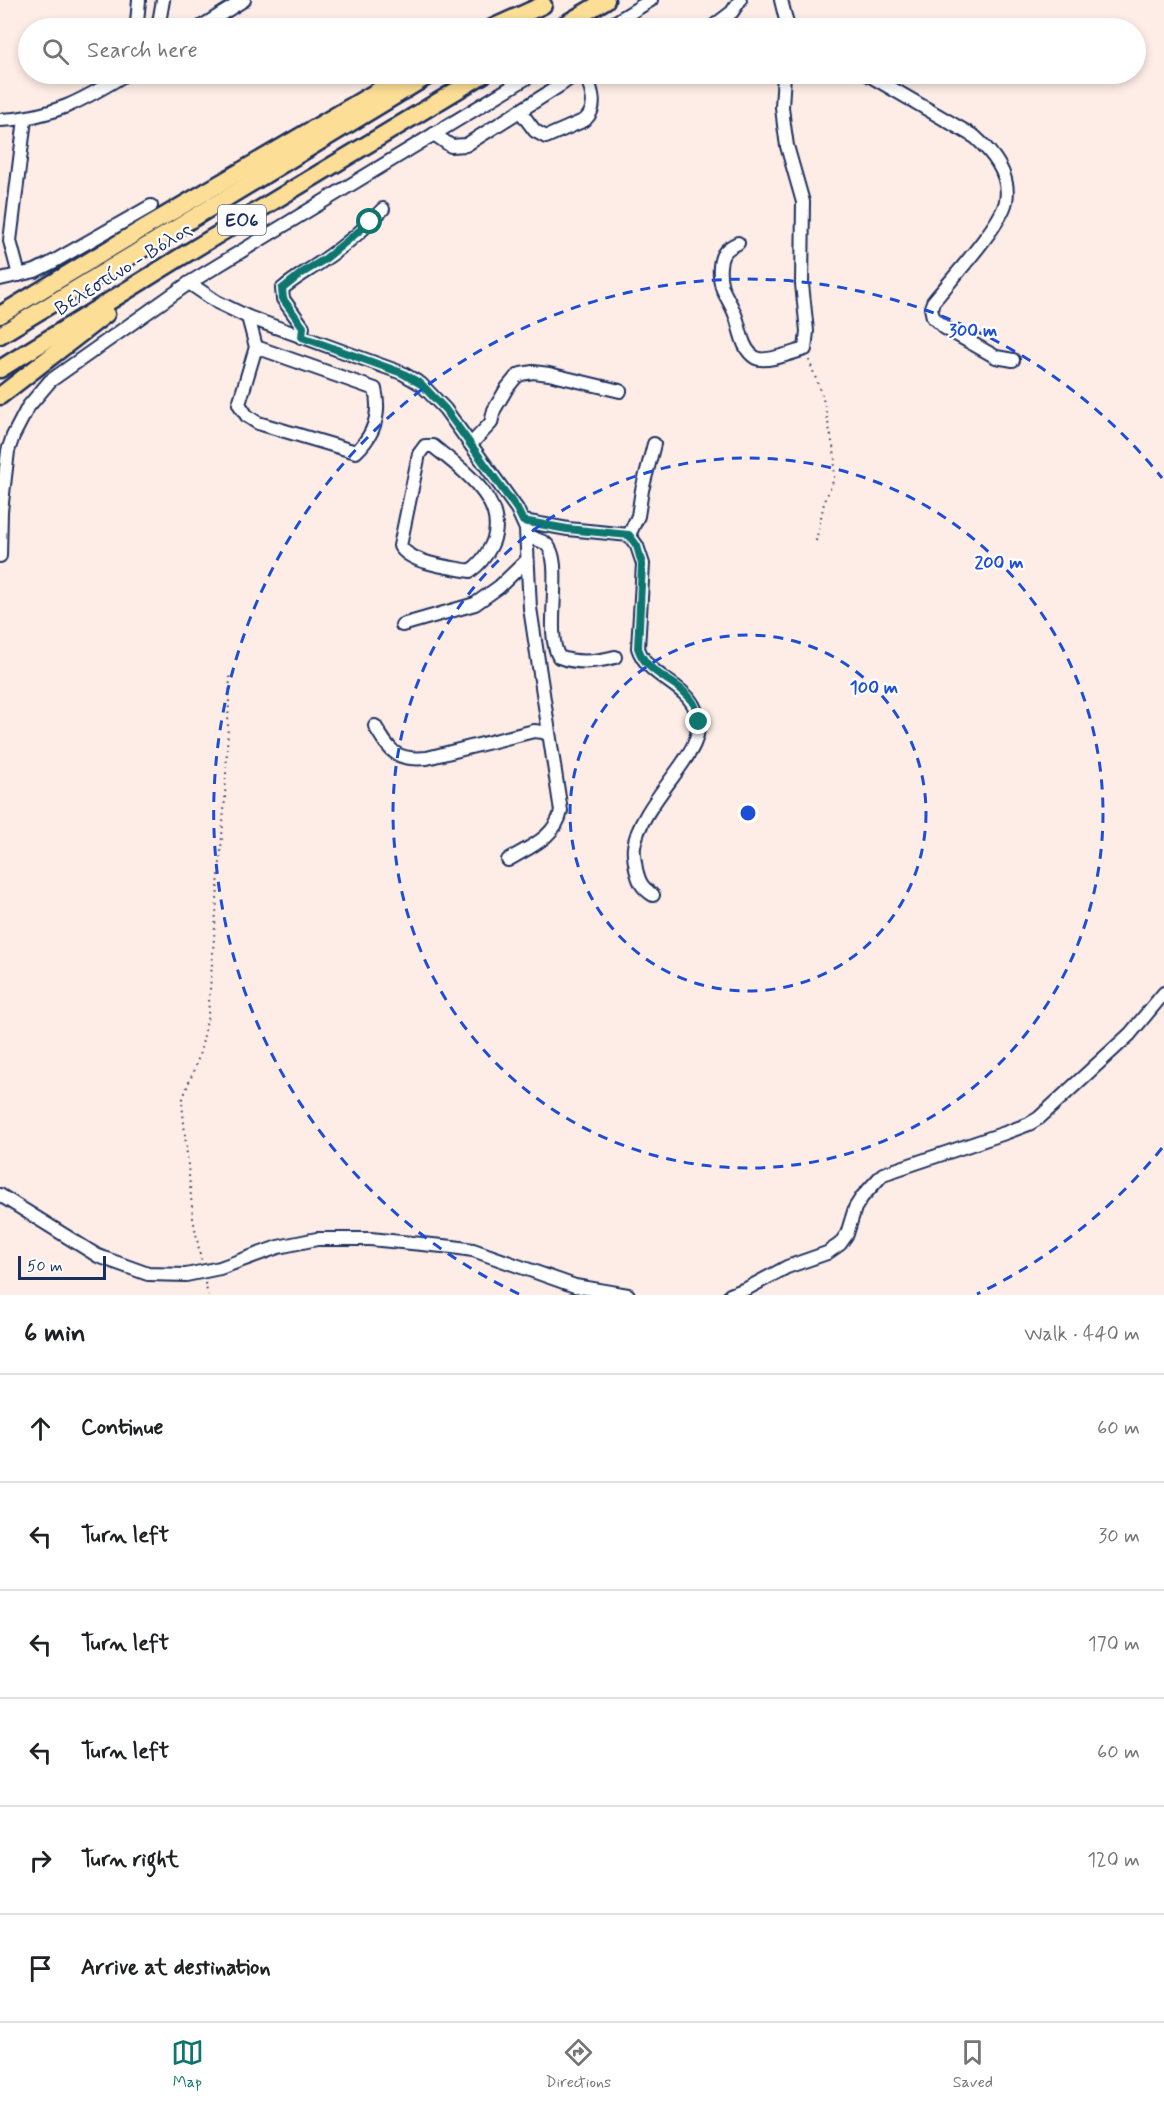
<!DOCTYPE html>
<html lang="en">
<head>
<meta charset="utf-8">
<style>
	body { margin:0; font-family:Mynerve,sans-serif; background:#f2f2f2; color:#202124 }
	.scale { position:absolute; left:18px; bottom:15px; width:88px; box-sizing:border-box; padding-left:6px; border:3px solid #1b2f5e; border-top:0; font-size:16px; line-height:21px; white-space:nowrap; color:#1b2f5e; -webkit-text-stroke:4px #fff; paint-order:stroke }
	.stop { position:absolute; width:18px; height:18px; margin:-14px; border:4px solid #0f766e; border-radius:50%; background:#fff }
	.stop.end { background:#0f766e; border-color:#fff; box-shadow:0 2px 6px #0008 }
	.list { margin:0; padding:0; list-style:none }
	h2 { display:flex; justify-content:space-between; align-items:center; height:78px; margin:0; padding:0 24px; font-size:26px }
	h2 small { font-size:20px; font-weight:400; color:#757577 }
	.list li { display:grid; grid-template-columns:39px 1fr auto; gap:18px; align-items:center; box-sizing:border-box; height:108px; padding:0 24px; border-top:2px solid #e0e0e0 }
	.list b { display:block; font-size:22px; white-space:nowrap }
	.list em { font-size:20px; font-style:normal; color:#757577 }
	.icon { flex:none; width:33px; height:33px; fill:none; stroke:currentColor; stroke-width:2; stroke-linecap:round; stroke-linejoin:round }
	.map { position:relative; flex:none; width:1164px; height:1295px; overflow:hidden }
	.search { position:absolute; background:#fff; box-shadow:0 3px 9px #0003; left:18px; right:18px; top:18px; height:66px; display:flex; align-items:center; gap:15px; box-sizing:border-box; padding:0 21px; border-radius:33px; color:#757577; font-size:22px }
	.sheet { height:726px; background:#fff }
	nav { display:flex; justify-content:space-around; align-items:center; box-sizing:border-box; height:84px; border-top:2px solid #e0e0e0; background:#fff; font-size:16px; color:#757577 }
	nav a { display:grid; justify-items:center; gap:3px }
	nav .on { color:#0f766e }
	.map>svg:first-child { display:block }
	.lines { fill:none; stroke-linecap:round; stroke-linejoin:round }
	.minor-casing { stroke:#1b2f5e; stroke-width:16 }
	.highway-casing { stroke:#1b2f5e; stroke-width:21 }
	.path { stroke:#1b2f5e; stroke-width:2; stroke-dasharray:1.5 4.5; stroke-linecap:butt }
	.minor { stroke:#fff; stroke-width:12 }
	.highway { stroke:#fcde96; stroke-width:16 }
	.route { stroke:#0f766e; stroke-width:8 }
	.ring { fill:none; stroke:#1d4ed8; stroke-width:3; stroke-dasharray:10 8 }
	.labels { text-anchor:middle; stroke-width:4.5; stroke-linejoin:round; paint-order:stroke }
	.shield { fill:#fff; stroke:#5f6d8e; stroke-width:1.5 }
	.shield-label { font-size:18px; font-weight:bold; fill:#1b2f5e }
	.street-label { font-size:20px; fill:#1b2f5e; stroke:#fff }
	.centre { fill:#1d4ed8; stroke:#fff; stroke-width:3 }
	.ring-label { font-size:18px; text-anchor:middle; font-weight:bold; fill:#1d4ed8; stroke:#fff; stroke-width:4.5; stroke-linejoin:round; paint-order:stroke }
</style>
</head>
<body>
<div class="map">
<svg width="1164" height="1295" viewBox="0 0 1164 1295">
	<rect width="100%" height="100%" fill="#feede6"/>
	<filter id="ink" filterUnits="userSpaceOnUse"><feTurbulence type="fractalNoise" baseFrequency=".0167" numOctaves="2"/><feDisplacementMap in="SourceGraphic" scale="12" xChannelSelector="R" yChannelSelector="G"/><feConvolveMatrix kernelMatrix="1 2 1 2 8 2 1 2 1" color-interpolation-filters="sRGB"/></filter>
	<g filter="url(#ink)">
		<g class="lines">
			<g class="minor-casing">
				<g id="minor">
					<path d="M139 0 137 23 140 28"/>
					<path d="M781 0 788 28"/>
					<path d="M158 28 163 0"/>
					<path d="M199 28 244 0"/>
					<path d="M606 28 651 0"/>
					<path d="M711 28 732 12 740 0"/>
					<path d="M867 74 975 137C993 153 1011 175 1006 201 1002 224 950 281 933 302L931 308 933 317 945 328 996 357 1013 360"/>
					<path d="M520 111 535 131 546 137 585 120C599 107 591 90 586 74"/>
					<path d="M0 120C53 118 83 100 126 74"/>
					<path d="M434 134 451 146 466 145 559 86 576 74"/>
					<path d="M738 243C727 248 721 253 720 266 718 292 729 296 736 317 741 331 742 350 756 358 766 363 794 352 805 349L807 331 802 284 803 202 787 146 784 125 782 107 784 74"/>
					<path d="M19 275 10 241 25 119"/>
					<path d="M0 279 35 271 51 263 151 206"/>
					<path d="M189 283 217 302 248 317 402 373 421 384 445 409 517 509 526 529 530 608 561 811C556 837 529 847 508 860"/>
					<path d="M248 317 256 347"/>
					<path d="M301 337 303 327 283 299 282 289C295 278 308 271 321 262 343 247 365 229 383 209"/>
					<path d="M256 347 375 389C381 414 374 435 356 452L258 423 247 416 239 404Z"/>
					<path d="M471 444 491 423 494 410 507 388 516 377 521 374 533 372 549 374 620 391"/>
					<path d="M425 446H433C461 469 512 503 491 546 486 556 479 565 470 571 451 567 411 564 400 546L419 454Z"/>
					<path d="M523 521 568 529 629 535 637 546 643 564 638 648C649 682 697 684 698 723 699 739 691 751 682 764 667 786 637 820 634 847 633 854 635 862 636 869 639 882 642 888 653 895"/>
					<path d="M629 535 638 516 642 490 654 444"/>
					<path d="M527 536C532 538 540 540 545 543 566 559 543 631 559 657 577 664 596 662 615 657"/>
					<path d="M0 556 1 511 8 451 13 436 28 407 50 381 189 283 533 74"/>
					<path d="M402 625 475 604 499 587 527 560"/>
					<path d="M375 726C390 751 395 761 427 758L534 731 543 732 549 735"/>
					<path d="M0 1195 98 1256 148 1274 186 1275 220 1268 278 1247 317 1239H370L453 1247 473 1250 575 1286 628 1295"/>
					<path d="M730 1295 748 1288 787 1267 827 1253 840 1244 847 1234 855 1208 862 1197 883 1174 1005 1133 1029 1124 1039 1118 1130 1034 1164 993"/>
				</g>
			</g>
			<g class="highway-casing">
				<g id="highway">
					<path d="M492 28 543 5"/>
					<path d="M559 28 606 0"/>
					<path d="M0 315 144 228 407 74"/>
					<path d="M0 335 431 74"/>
					<path d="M0 369 179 258 484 74"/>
					<path d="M0 396 106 314"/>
				</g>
			</g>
			<g class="path">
				<path d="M809 360 823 398 835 456 834 479 824 503 816 541"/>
				<path d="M201 1260 193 1218 182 1102C186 1088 192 1076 197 1062 202 1047 205 1031 208 1015L225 798 230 675"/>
				<path d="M205 1283 208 1295"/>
			</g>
			<use href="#minor" class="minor"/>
			<use href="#highway" class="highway"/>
		</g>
	</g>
	<g class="lines" filter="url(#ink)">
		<path class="route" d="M370 222 325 259 302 273 282 289 283 299 303 327 302 337 402 373 421 384 445 409 517 509 523 521 567 529 629 535 637 546 642 564 638 648C648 678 680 679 694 704 697 709 697 716 699 722"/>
	</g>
	<g class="ring">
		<circle cx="748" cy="813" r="178"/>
		<circle cx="748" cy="813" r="355"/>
		<path d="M1162 1148A533 533 0 0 1 977 1294M519 1294A533 533 0 1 1 1162 478"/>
	</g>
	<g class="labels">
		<rect class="shield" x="218" y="205" width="48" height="30" rx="4.5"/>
		<g class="shield-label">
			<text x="242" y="226">ΕΟ6</text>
		</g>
		<g class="street-label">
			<text transform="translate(123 268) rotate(-32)" y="7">Βελεστίνο - Βόλος</text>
		</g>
	</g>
	<circle cx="748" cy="813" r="9" class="centre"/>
	<g class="ring-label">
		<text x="973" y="336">300 m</text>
		<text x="999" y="568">200 m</text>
		<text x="874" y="693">100 m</text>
	</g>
</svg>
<div class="scale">50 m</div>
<div class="stop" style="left:370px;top:222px"></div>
<div class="stop end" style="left:699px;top:722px"></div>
<div class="search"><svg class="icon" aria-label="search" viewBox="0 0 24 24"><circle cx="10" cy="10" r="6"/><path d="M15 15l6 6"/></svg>Search here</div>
</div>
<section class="sheet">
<h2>6 min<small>Walk · 440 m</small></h2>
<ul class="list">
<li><svg class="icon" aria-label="ahead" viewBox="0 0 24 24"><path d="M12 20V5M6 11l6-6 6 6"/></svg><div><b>Continue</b></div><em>60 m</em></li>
<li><svg class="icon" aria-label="left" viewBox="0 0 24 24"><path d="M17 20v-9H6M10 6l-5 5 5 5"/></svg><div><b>Turn left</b></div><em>30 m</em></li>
<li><svg class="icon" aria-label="left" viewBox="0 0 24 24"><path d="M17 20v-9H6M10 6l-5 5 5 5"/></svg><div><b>Turn left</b></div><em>170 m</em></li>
<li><svg class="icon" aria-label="left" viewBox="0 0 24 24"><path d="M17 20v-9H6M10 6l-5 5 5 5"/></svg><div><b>Turn left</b></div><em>60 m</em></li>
<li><svg class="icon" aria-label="right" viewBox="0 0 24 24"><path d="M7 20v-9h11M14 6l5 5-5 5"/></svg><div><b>Turn right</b></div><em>120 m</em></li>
<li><svg class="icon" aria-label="arrive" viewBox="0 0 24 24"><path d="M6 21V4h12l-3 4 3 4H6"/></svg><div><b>Arrive at destination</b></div></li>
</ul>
</section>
<nav>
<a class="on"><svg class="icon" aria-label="map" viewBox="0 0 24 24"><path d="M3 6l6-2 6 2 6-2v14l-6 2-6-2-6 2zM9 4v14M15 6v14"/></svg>Map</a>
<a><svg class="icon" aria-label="directions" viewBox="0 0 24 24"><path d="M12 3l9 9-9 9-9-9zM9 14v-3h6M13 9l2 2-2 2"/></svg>Directions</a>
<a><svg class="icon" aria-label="saved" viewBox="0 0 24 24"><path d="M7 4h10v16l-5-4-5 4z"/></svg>Saved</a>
</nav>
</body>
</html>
